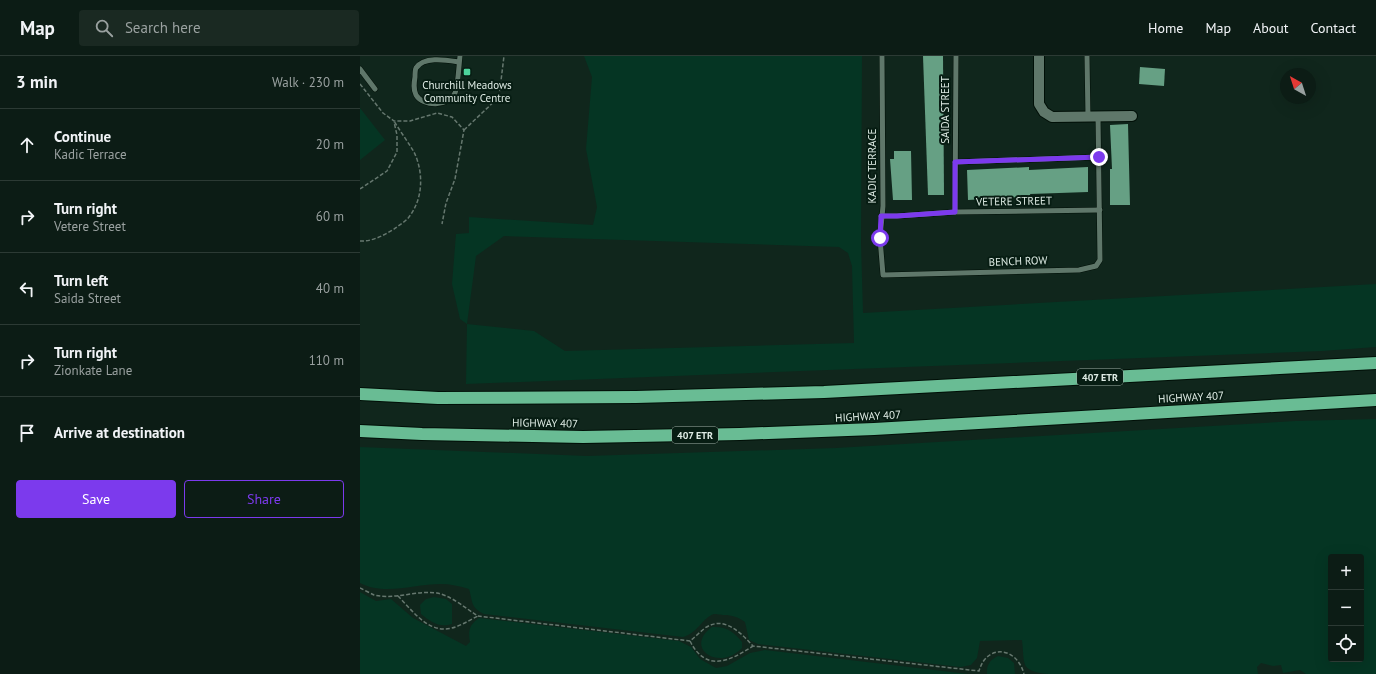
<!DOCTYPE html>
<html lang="en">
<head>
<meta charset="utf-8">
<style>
	body { margin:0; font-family:"PT Sans",sans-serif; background:#1a2922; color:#f1f3f6 }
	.controls { position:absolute; right:12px; bottom:12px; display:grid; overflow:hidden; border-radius:4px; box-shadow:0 4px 16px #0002 }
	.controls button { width:36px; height:36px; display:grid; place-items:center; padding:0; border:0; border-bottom:1px solid #2c3a34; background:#0c1c15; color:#f1f3f6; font:20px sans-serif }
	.compass { position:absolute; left:920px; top:12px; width:36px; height:36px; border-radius:50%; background:#0c1c15; box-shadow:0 4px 16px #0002; rotate:321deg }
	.stop { position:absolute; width:12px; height:12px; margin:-9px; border:3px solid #7c3aed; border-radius:50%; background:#fff }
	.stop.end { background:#7c3aed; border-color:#fff; box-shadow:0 1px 4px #0008 }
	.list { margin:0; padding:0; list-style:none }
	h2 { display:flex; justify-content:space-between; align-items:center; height:52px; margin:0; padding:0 16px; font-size:17px }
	h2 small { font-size:13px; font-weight:400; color:#9aa1a0 }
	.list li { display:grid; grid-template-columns:26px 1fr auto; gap:12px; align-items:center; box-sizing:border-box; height:72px; padding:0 16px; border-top:1px solid #2c3a34 }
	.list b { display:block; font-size:15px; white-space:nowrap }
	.list p { margin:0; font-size:13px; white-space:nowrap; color:#9aa1a0 }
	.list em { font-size:13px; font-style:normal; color:#9aa1a0 }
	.actions { display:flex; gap:8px; padding:12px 16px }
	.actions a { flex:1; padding:9px 0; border:1px solid #7c3aed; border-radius:4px; text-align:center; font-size:14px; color:#7c3aed }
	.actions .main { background:#7c3aed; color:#fff }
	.icon { flex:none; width:22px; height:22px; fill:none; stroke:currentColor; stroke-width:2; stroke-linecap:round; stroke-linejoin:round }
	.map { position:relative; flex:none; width:1016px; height:618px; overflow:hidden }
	header { display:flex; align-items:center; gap:24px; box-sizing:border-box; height:56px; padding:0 20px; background:#0c1c15; border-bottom:1px solid #2c3a34 }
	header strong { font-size:19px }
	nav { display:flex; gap:22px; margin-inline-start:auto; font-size:14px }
	.search { width:280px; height:36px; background:#1a2922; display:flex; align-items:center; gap:10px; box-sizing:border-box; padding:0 14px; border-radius:4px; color:#9aa1a0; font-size:15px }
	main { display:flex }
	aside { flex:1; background:#0c1c15 }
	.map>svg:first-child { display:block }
	.green { fill:#053523; fill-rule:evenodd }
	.building { fill:#66a084 }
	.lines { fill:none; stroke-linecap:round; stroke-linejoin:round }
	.service-casing { stroke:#000f07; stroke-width:6 }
	.minor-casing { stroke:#000f07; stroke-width:12 }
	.motorway-casing { stroke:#000f07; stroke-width:14 }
	.path { stroke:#66786f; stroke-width:1.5; stroke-dasharray:4 2; stroke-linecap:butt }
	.service { stroke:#5f776a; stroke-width:5 }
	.minor { stroke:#5f776a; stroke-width:10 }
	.motorway { stroke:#69bc94; stroke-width:12 }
	.route { stroke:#7c3aed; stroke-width:5 }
	.poi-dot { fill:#4cd39b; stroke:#071d13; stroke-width:1.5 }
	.labels { text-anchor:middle; stroke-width:4; stroke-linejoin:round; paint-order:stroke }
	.shield { fill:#071d13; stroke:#9eada5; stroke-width:1 }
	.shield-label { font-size:10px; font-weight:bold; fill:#deebe4 }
	.poi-label { font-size:11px; fill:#deebe4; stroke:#071d13 }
	.street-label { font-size:11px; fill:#deebe4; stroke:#071d13 }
</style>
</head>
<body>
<header>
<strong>Map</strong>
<div class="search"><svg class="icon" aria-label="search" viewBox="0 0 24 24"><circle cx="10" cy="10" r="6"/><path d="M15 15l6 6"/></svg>Search here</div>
<nav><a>Home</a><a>Map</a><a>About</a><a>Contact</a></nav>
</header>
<main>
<aside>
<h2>3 min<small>Walk · 230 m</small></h2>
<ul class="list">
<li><svg class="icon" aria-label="ahead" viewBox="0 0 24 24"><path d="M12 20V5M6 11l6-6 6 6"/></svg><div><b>Continue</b><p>Kadic Terrace</p></div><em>20 m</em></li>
<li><svg class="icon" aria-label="right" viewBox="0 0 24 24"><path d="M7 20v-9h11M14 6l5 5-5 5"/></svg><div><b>Turn right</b><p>Vetere Street</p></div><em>60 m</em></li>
<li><svg class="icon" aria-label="left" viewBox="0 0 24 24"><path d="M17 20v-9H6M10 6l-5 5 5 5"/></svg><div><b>Turn left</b><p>Saida Street</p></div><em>40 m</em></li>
<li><svg class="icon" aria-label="right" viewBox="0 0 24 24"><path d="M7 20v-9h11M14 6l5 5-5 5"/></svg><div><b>Turn right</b><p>Zionkate Lane</p></div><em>110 m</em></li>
<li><svg class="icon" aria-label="arrive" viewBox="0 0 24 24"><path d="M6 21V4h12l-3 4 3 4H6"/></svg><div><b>Arrive at destination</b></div></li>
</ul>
<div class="actions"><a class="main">Save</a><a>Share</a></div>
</aside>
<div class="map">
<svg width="1016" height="618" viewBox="0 0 1016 618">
	<rect width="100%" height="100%" fill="#10261c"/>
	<g class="green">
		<path d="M224 0H502L501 187 503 257 1016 228V291L962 295 106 328 107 268 100 263 92 228 96 178 109 177V161L233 169 237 151 226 93 232 21ZM144 180 479 191 488 197 492 210 494 287 205 295 174 275 107 268 116 200Z"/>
		<path d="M0 52 25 84 0 104Z"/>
		<path d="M1016 363V618H946L940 614 923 617 921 609 913 610 901 607 897 611 898 618H688C659 615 665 608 662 584L620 585 617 602 611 609 601 611 398 588 389 584 385 566C378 561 372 559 364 559 361 559 356 558 354 558 342 562 338 577 323 581L124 558C110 551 113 546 109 533 100 530 90 528 81 528 54 528 25 540 0 527V391L227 400 476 392 936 365ZM971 501H1001V603H971Z"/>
		<path d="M0 536 16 545 31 543 53 562 106 590 110 586C108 575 109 569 119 562L319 585 331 591 340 603 356 612 367 610 390 597 405 594 608 618H0Z"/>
		<path d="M74 541 86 543 92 548V568C79 572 71 566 61 558L60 549 66 543Z"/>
		<path d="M352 571C366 570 374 576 382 586V592C359 616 323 592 352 571Z"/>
		<path d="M638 600 648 602 654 607 655 618H627C626 609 630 604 638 600Z"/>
	</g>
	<g class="building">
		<path d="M563 0H583L584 139H568Z"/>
		<path d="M780 11 805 13 804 30 779 28Z"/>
		<path d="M768 68 770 149H750V113H752L750 69Z"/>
		<path d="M534 95H551L552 144H533L530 103H534Z"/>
		<path d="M669 111V114L728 111V136L670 138 671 142 661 143V141L608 144 607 114Z"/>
	</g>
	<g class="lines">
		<g class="service-casing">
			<g id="service">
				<path d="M522 0 523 150 520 182 523 219 719 214 736 210 740 204 738 60"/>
				<path d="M727 0 728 61"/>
				<path d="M99 6C86 4 64 0 56 12 55 14 55 18 55 21 54 27 53 33 56 39 63 51 89 51 95 37 98 30 99 8 100 0"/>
				<path d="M0 13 15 33"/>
				<path d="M595 106 739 101"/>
				<path d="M595 156 596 0"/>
				<path d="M521 160H537L595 156 740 154"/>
			</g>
		</g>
		<g class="minor-casing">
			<path id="minor" d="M679 0V48L684 56 692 61 772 60"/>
		</g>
		<g class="motorway-casing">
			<g id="motorway">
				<path d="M0 338 78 342 276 341 464 336 1016 307"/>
				<path d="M0 375 62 378 223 381 380 378 514 373 1016 344"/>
			</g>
		</g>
		<g class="path">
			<path d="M0 28 23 57 34 65H50L77 57 92 61 104 74 95 123 86 147 82 168"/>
			<path d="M104 74 139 41 144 0"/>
			<path d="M0 133 27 115 37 96V79L34 66"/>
			<path d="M0 185C12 186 27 178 37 171 41 168 46 165 49 161 63 143 64 117 54 96 48 86 40 75 34 65"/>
			<path d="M0 532C4 534 10 537 14 539 35 544 56 534 77 537 92 540 105 552 118 560L330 585C335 581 340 576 345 572 364 559 381 577 393 590L619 615C627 587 657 591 664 618"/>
			<path d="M38 540C50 552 64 572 83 573 94 574 108 565 118 560"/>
			<path d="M330 585C346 617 370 605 393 590"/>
		</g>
		<use href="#service" class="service"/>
		<use href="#minor" class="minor"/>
		<use href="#motorway" class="motorway"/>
	</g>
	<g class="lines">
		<path class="route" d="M520 182 521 160H537L595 156V106L739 101"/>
	</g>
	<rect class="poi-dot" x="103" y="12" width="8" height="8" rx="2"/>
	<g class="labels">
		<g class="shield">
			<rect x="717" y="313" width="46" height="16" rx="3"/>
			<rect x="312" y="371" width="46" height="16" rx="3"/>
		</g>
		<g class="shield-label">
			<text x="740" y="325">407 ETR</text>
			<text x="335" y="383">407 ETR</text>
		</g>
		<g class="poi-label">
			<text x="107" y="33">Churchill Meadows<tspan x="107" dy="13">Community Centre</tspan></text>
		</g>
		<g class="street-label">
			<text transform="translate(585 54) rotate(-90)" y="4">SAIDA STREET</text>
			<text transform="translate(512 110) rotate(-90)" y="4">KADIC TERRACE</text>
			<text transform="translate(654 145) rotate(-1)" y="4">VETERE STREET</text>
			<text transform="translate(658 205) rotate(-2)" y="4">BENCH ROW</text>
			<text transform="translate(831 341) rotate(-3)" y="4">HIGHWAY 407</text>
			<text transform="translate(508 360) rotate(-3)" y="4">HIGHWAY 407</text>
			<text transform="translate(185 367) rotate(1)" y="4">HIGHWAY 407</text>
		</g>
	</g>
</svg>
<div class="controls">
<button>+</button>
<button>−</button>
<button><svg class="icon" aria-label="locate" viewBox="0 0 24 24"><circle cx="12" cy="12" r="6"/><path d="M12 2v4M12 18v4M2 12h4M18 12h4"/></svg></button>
</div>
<svg class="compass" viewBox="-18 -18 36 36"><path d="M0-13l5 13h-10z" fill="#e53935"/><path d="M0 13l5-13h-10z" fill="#9aa1a0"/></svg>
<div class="stop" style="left:520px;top:182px"></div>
<div class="stop end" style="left:739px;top:101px"></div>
</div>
</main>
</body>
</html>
